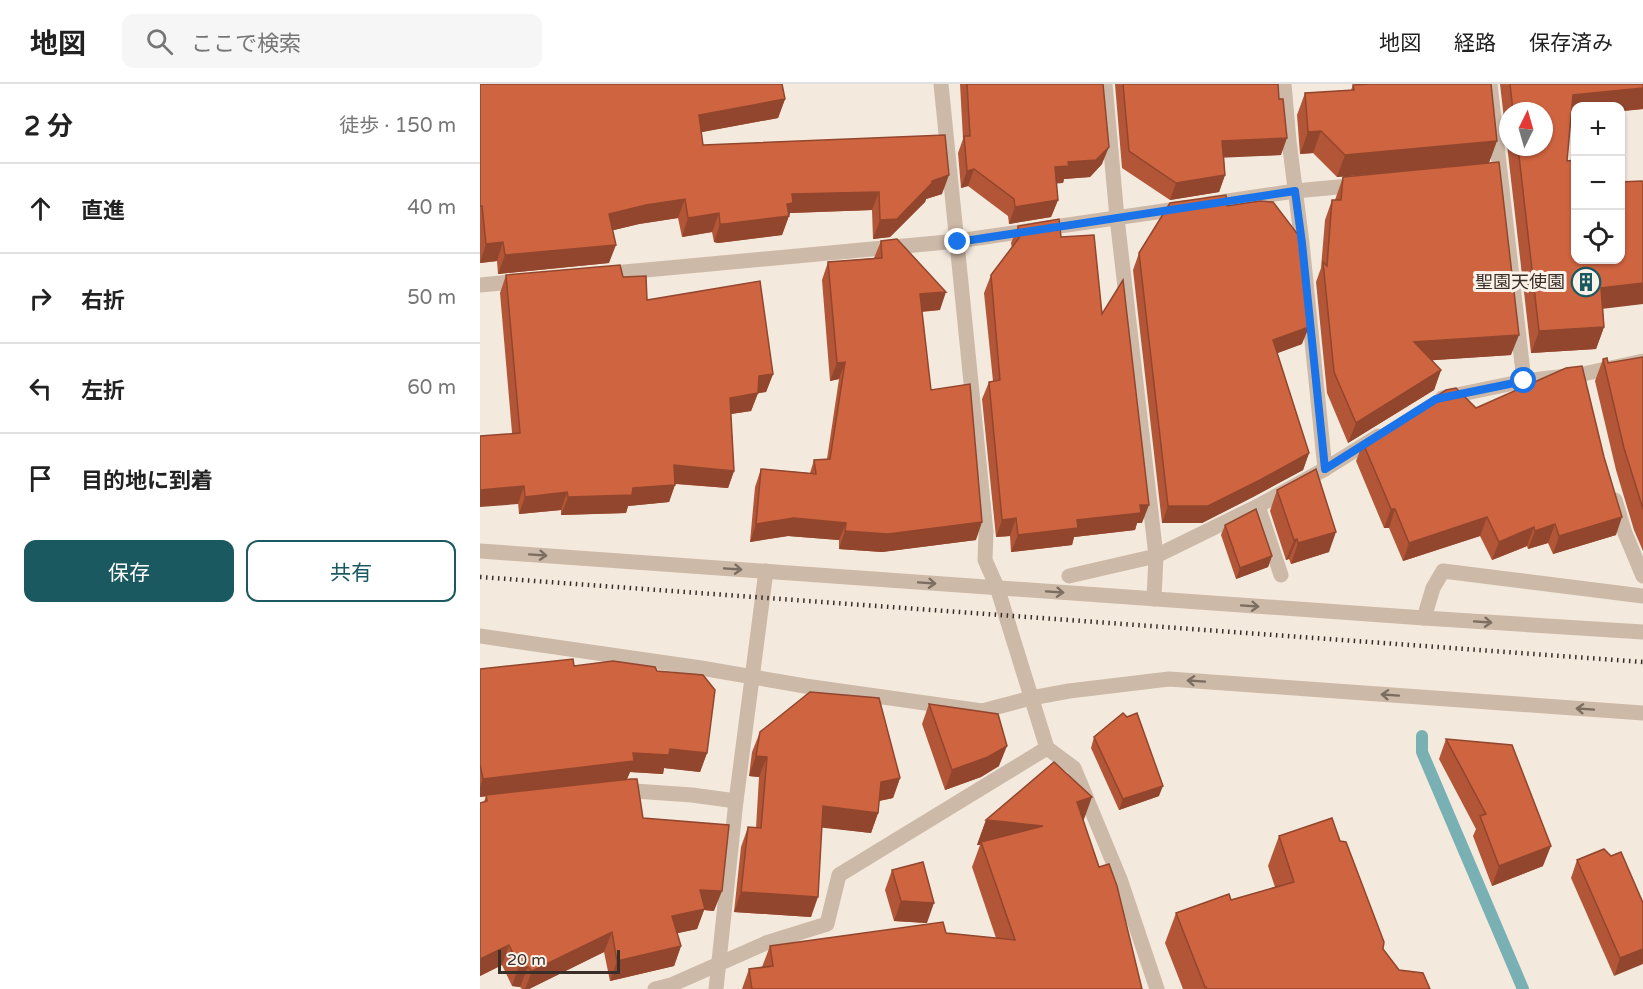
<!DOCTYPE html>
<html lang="ja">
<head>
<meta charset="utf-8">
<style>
	body { margin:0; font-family:"Varela Round","Noto Sans JP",sans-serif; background:#f6f6f6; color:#222 }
	.controls { position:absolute; right:18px; top:18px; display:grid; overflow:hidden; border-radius:12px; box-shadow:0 2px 4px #0004 }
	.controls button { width:54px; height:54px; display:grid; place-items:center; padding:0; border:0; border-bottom:2px solid #e0e0e0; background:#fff; color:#222; font:30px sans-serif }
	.compass { position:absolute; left:1019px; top:18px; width:54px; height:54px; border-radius:50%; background:#fff; box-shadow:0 2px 4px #0004; rotate:5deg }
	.scale { position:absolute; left:18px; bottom:15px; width:122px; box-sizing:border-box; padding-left:6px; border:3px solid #3a2e28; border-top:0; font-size:16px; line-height:21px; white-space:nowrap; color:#3a2e28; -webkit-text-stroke:4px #fbf3ea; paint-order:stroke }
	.stop { position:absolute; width:18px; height:18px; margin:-14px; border:4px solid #1a73e8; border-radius:50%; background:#fff }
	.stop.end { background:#1a73e8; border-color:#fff; box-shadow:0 2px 6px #0008 }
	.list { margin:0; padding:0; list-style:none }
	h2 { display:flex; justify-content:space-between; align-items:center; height:78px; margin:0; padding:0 24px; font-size:26px }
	h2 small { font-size:20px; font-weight:400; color:#767676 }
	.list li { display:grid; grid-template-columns:39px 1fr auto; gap:18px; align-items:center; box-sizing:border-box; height:90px; padding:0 24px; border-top:2px solid #e0e0e0 }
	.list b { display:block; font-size:22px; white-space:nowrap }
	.list em { font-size:20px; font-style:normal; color:#767676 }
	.actions { display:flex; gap:12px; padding:18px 24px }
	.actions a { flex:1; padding:14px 0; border:2px solid #1a595f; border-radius:12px; text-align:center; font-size:21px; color:#1a595f }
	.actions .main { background:#1a595f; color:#fff }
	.icon { flex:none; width:33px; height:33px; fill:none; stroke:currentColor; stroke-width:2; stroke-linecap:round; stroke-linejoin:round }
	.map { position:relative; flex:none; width:1163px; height:905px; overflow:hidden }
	header { display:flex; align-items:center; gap:36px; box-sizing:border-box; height:84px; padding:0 30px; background:#fff; border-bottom:2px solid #e0e0e0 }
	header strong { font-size:28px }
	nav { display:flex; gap:33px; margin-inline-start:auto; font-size:21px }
	.search { width:420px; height:54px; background:#f6f6f6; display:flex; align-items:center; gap:15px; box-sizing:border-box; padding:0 21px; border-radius:12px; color:#767676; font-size:22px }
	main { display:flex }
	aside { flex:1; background:#fff }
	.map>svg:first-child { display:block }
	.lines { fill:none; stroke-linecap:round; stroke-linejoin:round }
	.stream { stroke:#79b0b4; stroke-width:12 }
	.minor { stroke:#cdb9a7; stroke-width:15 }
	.rail { stroke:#3a2e28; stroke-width:4.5; stroke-dasharray:1.5 4.5; stroke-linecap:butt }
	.wall { fill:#b25637; fill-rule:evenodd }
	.shaded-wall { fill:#91462d }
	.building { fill:#cf6440; stroke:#91462d; stroke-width:1.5 }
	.oneway { stroke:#7c6d61 }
	.route { stroke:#1a73e8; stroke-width:8 }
	.labels { text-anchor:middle; stroke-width:6; stroke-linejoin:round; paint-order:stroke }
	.poi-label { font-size:18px; fill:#3a2e28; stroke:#fbf3ea; text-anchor:end }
</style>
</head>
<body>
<header>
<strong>地図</strong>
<div class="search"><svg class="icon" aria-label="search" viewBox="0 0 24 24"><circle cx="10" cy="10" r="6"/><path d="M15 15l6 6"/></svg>ここで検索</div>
<nav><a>地図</a><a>経路</a><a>保存済み</a></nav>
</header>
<main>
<aside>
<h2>2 分<small>徒歩 · 150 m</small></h2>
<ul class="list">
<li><svg class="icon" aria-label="ahead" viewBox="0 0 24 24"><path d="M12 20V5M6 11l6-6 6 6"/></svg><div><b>直進</b></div><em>40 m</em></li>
<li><svg class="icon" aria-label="right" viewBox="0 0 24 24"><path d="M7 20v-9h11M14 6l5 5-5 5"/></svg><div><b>右折</b></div><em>50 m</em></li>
<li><svg class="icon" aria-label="left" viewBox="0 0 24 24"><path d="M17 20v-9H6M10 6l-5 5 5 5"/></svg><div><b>左折</b></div><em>60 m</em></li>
<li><svg class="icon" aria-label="arrive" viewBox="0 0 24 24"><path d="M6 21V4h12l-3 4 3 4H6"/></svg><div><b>目的地に到着</b></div></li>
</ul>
<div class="actions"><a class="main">保存</a><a>共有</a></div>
</aside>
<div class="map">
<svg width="1163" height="905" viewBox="0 0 1163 905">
	<rect width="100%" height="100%" fill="#f4e9dd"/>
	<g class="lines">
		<path class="stream" d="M942 652V668L1043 905"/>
		<g class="minor">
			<path d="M461 0 506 448 505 476 517 503 567 664 594 684 640 795 677 905"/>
			<path d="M625 0 637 134 676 472 674 515"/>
			<path d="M804 0 809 57 822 159 845 385"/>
			<path d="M1010 0 1044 297 1103 290 1163 277"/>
			<path d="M728 120 815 107 880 101"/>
			<path d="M123 190 478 157 704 124"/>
			<path d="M0 201 42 197"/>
			<path d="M962 314 1044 297"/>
			<path d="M1135 416 1145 449 1163 492"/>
			<path d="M778 422 801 491"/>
			<path d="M0 467 944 534 1163 548"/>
			<path d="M589 492 676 472 778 422 845 385 898 352"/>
			<path d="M944 534 953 504 963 487 1163 512"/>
			<path d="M0 552 221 584 325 602 502 627 551 614 589 607 689 595 1163 629"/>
			<path d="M140 706 212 711 256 717"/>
			<path d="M175 905 191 901 286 859 347 840 359 791 567 664"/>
			<path d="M236 905 256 717 286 487"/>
		</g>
		<path class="rail" d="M0 493 1163 578"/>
	</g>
	<g class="wall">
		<path d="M0 0 305 15 298 34 221 48 223 61 462 110 446 115 445 118 410 153 393 155 392 126 310 129 302 151 238 159 234 158 232 148 202 153 198 134 159 140 133 146 129 179 18 190 17 177 0 179Z"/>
		<path d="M480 0H623L622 80 610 93 584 95 583 99H576L578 116 571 133 529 140 528 132 488 102 481 104 478 69 483 55Z"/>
		<path d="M635 0H798L801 71 744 73 745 91 739 108 690 116 642 84Z"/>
		<path d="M1020 0H1163V25L1091 33 1087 77 1123 225 1124 243 1116 265 1051 269ZM1028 27H1064V63H1028Z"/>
		<path d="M873 1 1009 79 857 93 833 69 820 70 817 31 825 9 871 6Z"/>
		<path d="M863 93 1031 271 952 276 961 286 954 306 868 359 847 309 836 198 841 184 845 136 852 116H855Z"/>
		<path d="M747 122 822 260 797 269 829 369 823 386 773 413 722 439H682L653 186 659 169Z"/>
		<path d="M538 142 581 153 622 230 662 439H657L655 446 594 453 592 461 531 468 530 452 516 453 502 315 509 298 513 297 504 209 511 191 532 164 531 159Z"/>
		<path d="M401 157 460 226 442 228 451 306 496 456 402 468 359 465V456L308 452 270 458 275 403 281 385 330 389 334 376 347 375 359 295 350 297 342 196 348 178 394 174Z"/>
		<path d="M26 191 143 193 167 216 293 290 286 308 278 309 271 327 251 330 254 387 248 404 195 400 189 418 148 422 146 429 81 431V426L39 430 20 209Z"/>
		<path d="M1163 273V467L1154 446 1136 386 1115 297 1123 275 1128 279Z"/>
		<path d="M996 324 1136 451 1073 470 1068 459 1048 465 1047 462 1012 476 1000 452 923 477 909 444H904L876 377 883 359Z"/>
		<path d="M797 406 849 468 811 480 809 475 806 476 790 427Z"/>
		<path d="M745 441 792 472 788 483 756 495 741 451Z"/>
		<path d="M94 582 177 587 227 669 220 688 184 684 183 690 150 688 147 695 163 734 234 827 224 826 217 845 197 849 201 862 194 882 130 897 124 868 49 905H42L40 903 32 902 22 881 0 892V719L4 718 6 712 0 713V585Z"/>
		<path d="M449 620 519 682 501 693 465 706 442 640Z"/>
		<path d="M280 648 420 694 413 714 399 717 398 729 391 749 342 743 331 833 254 828 261 763 268 743 276 744 279 693 269 692 272 668Z"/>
		<path d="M614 653 679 712 639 726 611 664Z"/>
		<path d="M966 655 1063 782 1012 802 993 752 996 745 959 675Z"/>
		<path d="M506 736 603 737 662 905H262L269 885 282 883 290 862 466 849 516 854 492 783 500 761H497Z"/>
		<path d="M799 752 860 757 903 865 919 886 950 905H703L685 859 696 829 751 816 795 803 788 782Z"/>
		<path d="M1097 776 1163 819 1134 892 1091 794Z"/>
		<path d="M412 786 447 839 414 837 405 806Z"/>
	</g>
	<g class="shaded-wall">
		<path d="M1163 4V25L1140 27V22H1095V32L1085 34 1093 11Z"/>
		<path d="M305 15 298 34 212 50 219 31Z"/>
		<path d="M841 47 833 69 820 70 828 48Z"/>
		<path d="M807 54 801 71 736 74 742 57Z"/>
		<path d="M1017 57 1009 79 857 93 865 71Z"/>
		<path d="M629 63 622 80 610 93 584 95 583 99 569 100 575 83Z"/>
		<path d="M494 85 488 102 481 104 487 87Z"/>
		<path d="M469 91 462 110 446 115 445 118 410 153 393 155 400 136 452 97Z"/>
		<path d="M745 91 739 108 690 116 696 99Z"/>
		<path d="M399 108 392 126 310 129 302 151 238 159 234 158 240 140 312 110Z"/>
		<path d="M205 115 198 134 159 140 122 149 129 130 166 121Z"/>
		<path d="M578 116 571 133 529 140 535 123Z"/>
		<path d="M239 129 232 148 202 153 208 134Z"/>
		<path d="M23 158 17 177 0 179 6 160Z"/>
		<path d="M136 161 129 179 18 190 25 171Z"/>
		<path d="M1163 199V220L1113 226 1121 204Z"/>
		<path d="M466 208 460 226 434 228 440 210Z"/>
		<path d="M829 243 822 260 787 273 793 256Z"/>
		<path d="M1124 243 1116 265 1051 269 1059 247Z"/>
		<path d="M1039 251 1031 271 927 278 934 258Z"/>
		<path d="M365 278 359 295 350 297 357 279Z"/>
		<path d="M961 286 954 306 868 359 876 339Z"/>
		<path d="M293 290 286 308 272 310 279 292Z"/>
		<path d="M278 309 271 327 244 331 250 314Z"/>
		<path d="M829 369 823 386 773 413 722 439H682L688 422Z"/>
		<path d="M194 381 254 387 248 404 187 399Z"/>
		<path d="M195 401 189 418 148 422 146 429 81 431 88 413 153 404Z"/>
		<path d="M44 402 38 420 0 423V406Z"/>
		<path d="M87 408 81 426 39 430 45 413Z"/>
		<path d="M660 421H669L662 439H657L655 446 594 453 592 461 531 468 538 451Z"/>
		<path d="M911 425H915L909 444H904Z"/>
		<path d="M1007 433 1000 452 923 477 929 459Z"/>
		<path d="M1142 433 1136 451 1073 470 1079 452Z"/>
		<path d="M314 434 366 439 359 456 308 452 270 458 276 440Z"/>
		<path d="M536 434 530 452 516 453 522 436Z"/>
		<path d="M502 438 496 456 402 468 359 465 365 447Z"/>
		<path d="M1075 440 1068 459 1048 465 1055 447Z"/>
		<path d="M1054 443 1047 462 1012 476 1019 458Z"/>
		<path d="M856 448 849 468 811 480 818 459Z"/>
		<path d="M817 455 809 475 806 476 814 456Z"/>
		<path d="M792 472 788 483 756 495 760 484Z"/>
		<path d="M527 662 519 682 501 693 465 706 472 686Z"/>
		<path d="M190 665 227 669 220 688 184 684 183 690 150 688 147 695 0 713V702L3 695 153 669Z"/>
		<path d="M276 672 287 673 279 693 269 692Z"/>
		<path d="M420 694 413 714 394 718 401 698Z"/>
		<path d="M683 702 679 712 639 726 643 715Z"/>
		<path d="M612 713 603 738 597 718Z"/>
		<path d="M343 722 398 729 391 749 336 743Z"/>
		<path d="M506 736 563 742 501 758 500 761H497Z"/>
		<path d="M1071 762 1063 782 1012 802 1019 782Z"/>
		<path d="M220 806 242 807 234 827 224 826 217 845 185 852 192 832Z"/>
		<path d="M261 808 338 813 331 833 254 828Z"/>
		<path d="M421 817 454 819 447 839 414 837Z"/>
		<path d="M132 848 124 868 49 905H45L52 887Z"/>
		<path d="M29 861 22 881 0 892V875Z"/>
		<path d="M201 862 194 882 130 897 137 877Z"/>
		<path d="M1163 865V880L1134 892 1140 874Z"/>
		<path d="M39 882 48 883 40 903 32 902Z"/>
	</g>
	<g class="building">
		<path d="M0 0H302L305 15 219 31 223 61 465 51 469 91 452 97V99L417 135 400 136 399 108 312 110 313 119 307 120 309 132 245 140H240L239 129 208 134 205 115 166 121 129 130 136 161 25 171 23 158 6 160 2 122H0Z"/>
		<path d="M487 0H623L629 63 616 76 588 78 589 82 575 83 578 116 535 123 534 115 494 85 487 87 484 52H490Z"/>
		<path d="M643 0H798L799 15H803L807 54 742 57 745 91 696 99 649 67Z"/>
		<path d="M890 0H1011L1017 57 865 71 841 47 828 48 825 9 874 6 873 1Z"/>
		<path d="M1030 0H1163V4L1093 11 1087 77 1095 76V176H1140V98L1162 97 1163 98V199L1121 204 1124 243 1059 247 1038 63H1064V27H1033Z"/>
		<path d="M1019 78 1039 251 934 258 961 286 876 339 854 288 843 178 847 182 852 116H861L863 93Z"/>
		<path d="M746 111 747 122 780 117 793 118 819 152 829 243 793 256 829 369 780 396 728 422H688L659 169 690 119Z"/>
		<path d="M579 135 581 153 614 151 622 230 643 196 669 421H660L661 429 597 436 598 444 538 451 536 434 522 436 509 298 520 296 511 191 539 154 538 142Z"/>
		<path d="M417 155 466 208 440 210 451 306 490 300 502 438 408 450 365 447 366 439 314 434 276 440 281 385 336 390 334 376 350 375 365 278 357 279 348 178 402 174 401 157Z"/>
		<path d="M140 181 143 193 166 192 167 216 280 197 293 290 279 292 278 309 250 314 254 387 194 381 195 401 153 404 152 411 88 413 87 408 45 413 44 402 0 406V352L40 349 26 191Z"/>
		<path d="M1163 273V425L1144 364 1123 275 1127 274 1128 279Z"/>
		<path d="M1102 282 1124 373 1142 433 1079 452 1075 440 1055 447 1054 443 1019 458 1007 433 929 459 915 425H911L883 359 966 306 976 304 996 324 1086 284Z"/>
		<path d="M836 385 856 448 818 459 817 455 814 456 797 406Z"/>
		<path d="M776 425 792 472 760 484 745 441Z"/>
		<path d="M93 575 94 582 133 577 175 583 177 587 223 591 235 606 227 669 190 665 189 671 153 669 154 677 3 695 0 681V585Z"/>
		<path d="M330 608 399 614 420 694 401 698 398 729 343 722 338 813 261 808 268 743 281 744 287 673 276 672 280 648Z"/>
		<path d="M449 620 518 630 527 662 508 673 472 686Z"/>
		<path d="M643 629 647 633 657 629 683 702 643 715 614 653Z"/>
		<path d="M966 655 1032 661 1071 762 1019 782 1000 732 1006 730Z"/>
		<path d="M574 678 612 713 597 718 619 783 629 780 637 802 662 905H272L269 885 293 882 290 862 463 838 466 849 535 856 501 758 563 742 506 736Z"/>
		<path d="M151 695H157L163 734 249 741 242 807 220 806 225 825 192 832 201 862 137 877 132 848 52 887 48 883 39 882 29 861 0 875V719L7 717 6 711Z"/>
		<path d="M852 734 860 757 866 758 904 858 903 865 919 886 943 889 950 905H727L726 903H725L696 829 749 810 751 816 814 798 799 752Z"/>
		<path d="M1124 765 1131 772 1141 768 1163 819V865L1140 874 1097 776Z"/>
		<path d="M443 778 454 819 421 817 412 786Z"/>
	</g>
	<defs><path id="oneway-shaft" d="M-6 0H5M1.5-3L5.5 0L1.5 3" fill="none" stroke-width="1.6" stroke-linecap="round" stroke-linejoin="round" transform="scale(1.5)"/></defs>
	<g class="oneway">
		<use href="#oneway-shaft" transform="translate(58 471) rotate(4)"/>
		<use href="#oneway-shaft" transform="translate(253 485) rotate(4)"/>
		<use href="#oneway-shaft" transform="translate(447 499) rotate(4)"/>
		<use href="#oneway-shaft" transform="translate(575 508) rotate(4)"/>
		<use href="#oneway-shaft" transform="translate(770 522) rotate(4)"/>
		<use href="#oneway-shaft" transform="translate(1003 538) rotate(4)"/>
		<use href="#oneway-shaft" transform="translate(716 597) rotate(-176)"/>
		<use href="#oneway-shaft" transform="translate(910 611) rotate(-176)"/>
		<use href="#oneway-shaft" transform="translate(1105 625) rotate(-176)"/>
	</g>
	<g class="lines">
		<path class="route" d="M478 158 815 107 822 159 845 385 956 315 1044 297"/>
	</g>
	<defs>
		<g id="building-ring" transform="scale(1.5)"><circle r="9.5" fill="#fbf3ea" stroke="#1a595f" stroke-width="1.5"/><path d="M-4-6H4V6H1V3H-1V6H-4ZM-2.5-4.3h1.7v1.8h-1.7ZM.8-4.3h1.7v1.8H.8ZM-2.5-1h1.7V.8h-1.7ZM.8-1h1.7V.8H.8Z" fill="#1a595f"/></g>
	</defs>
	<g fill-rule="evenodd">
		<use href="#building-ring" x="1106" y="198"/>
	</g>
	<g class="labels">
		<g class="poi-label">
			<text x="1085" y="204">聖園天使園</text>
		</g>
	</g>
</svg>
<div class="controls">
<button>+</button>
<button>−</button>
<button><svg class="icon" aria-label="locate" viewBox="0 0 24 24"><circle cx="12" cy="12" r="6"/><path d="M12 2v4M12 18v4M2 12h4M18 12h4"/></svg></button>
</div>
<svg class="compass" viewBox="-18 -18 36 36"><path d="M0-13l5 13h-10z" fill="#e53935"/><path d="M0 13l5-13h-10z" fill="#767676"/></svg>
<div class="scale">20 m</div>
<div class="stop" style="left:1044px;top:297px"></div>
<div class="stop end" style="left:478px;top:158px"></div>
</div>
</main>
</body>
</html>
